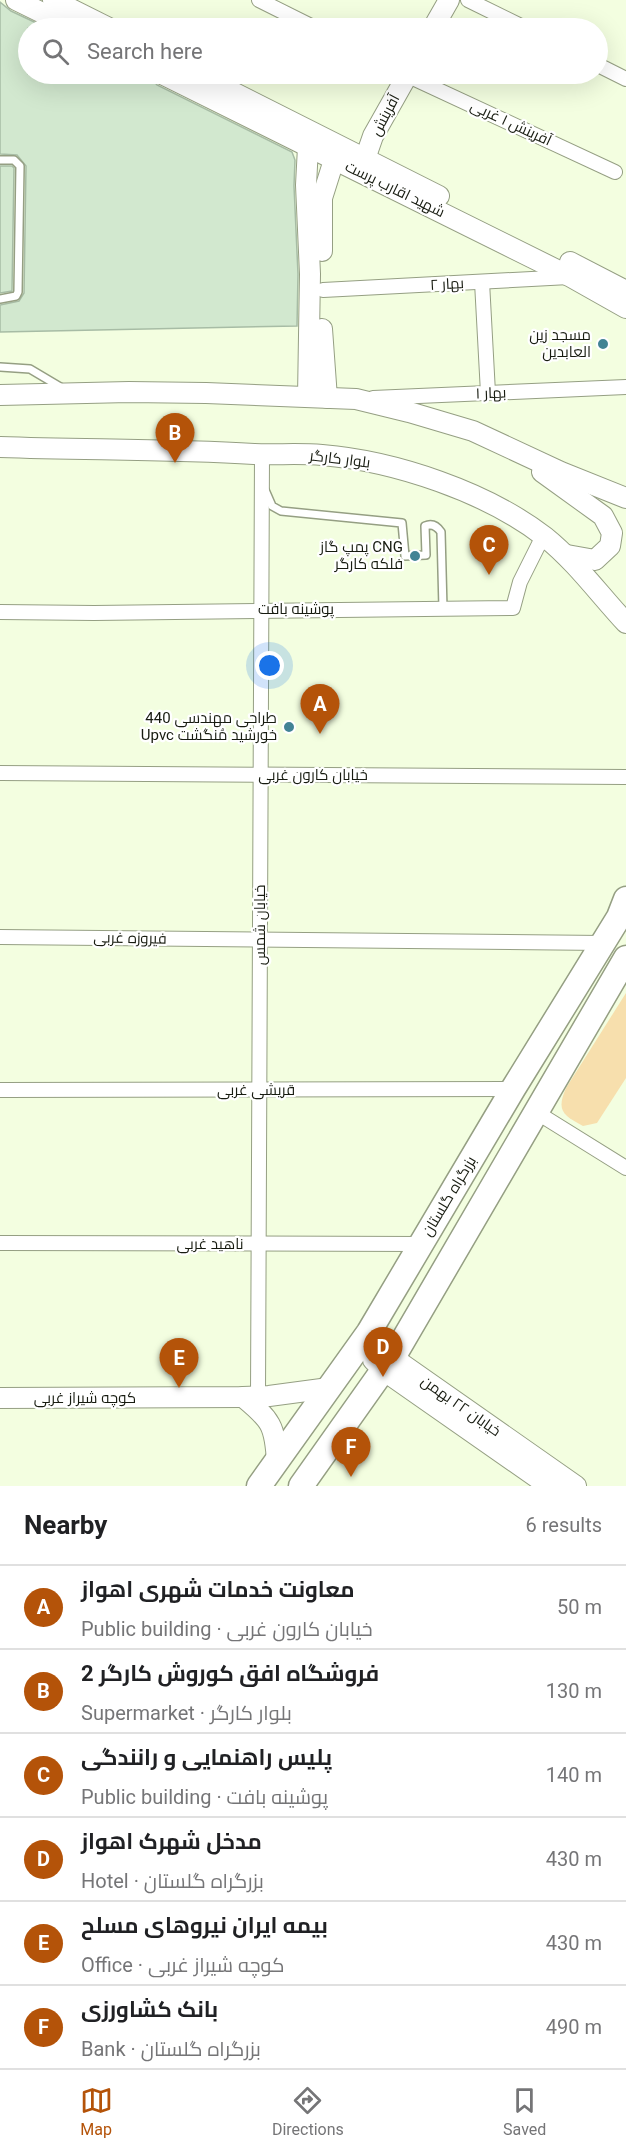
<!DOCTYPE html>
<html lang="en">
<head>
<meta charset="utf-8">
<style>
	body { margin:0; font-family:Roboto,Cairo,sans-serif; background:#f2f2f2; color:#202124 }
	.you { position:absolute; left:270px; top:666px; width:21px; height:21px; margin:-15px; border:4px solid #fff; border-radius:50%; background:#1a73e8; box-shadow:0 0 0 9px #1a73e833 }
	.badge { display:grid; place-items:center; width:39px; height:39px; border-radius:50%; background:#b45309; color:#fff; font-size:20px; font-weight:700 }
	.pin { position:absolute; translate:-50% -50px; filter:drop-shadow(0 2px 3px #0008) }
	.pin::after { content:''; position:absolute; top:32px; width:21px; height:18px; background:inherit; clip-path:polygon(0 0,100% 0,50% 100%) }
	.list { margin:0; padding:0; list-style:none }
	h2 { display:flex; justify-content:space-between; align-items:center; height:78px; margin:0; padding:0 24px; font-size:26px }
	h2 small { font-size:20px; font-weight:400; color:#757577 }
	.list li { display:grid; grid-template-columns:39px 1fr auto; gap:18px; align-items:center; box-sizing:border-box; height:84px; padding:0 24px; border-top:2px solid #e0e0e0 }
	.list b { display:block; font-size:22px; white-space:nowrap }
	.list p { margin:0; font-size:20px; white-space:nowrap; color:#757577 }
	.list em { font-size:20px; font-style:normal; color:#757577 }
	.icon { flex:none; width:33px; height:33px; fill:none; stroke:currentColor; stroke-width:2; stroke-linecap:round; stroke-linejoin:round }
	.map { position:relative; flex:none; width:626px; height:1486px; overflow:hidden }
	.search { position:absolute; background:#fff; box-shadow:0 6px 24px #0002; left:18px; right:18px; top:18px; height:66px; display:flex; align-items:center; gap:15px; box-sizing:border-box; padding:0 21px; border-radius:33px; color:#757577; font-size:22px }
	.sheet { height:582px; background:#fff }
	nav { display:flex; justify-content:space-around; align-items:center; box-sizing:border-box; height:84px; border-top:2px solid #e0e0e0; background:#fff; font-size:16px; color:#757577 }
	nav a { display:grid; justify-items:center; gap:3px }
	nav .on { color:#b45309 }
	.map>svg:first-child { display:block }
	.green { fill:#f7dfad }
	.building { fill:#d2e8cf; stroke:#a7bca5; stroke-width:1.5 }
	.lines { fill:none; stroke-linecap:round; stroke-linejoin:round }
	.lane-casing { stroke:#959f83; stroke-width:10 }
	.street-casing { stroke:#959f83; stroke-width:16 }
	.secondary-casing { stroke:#959f83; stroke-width:22 }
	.highway-casing { stroke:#959f83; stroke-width:27 }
	.lane { stroke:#fff; stroke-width:7 }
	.street { stroke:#fff; stroke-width:14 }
	.secondary { stroke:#fff; stroke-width:20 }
	.highway { stroke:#fff; stroke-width:24 }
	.poi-dot { fill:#428395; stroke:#fff; stroke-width:2 }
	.labels { text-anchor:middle; stroke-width:4.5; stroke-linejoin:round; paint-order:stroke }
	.street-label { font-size:15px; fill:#171b10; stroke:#fff }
	.poi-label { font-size:15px; fill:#171b10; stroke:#fff; text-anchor:end }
</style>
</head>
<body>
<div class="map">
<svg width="626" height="1486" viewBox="0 0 626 1486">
	<rect width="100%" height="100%" fill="#f3fee0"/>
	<path class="green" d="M626 993V1078L597 1123 583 1126C563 1115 556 1111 566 1088Z"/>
	<g class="building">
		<path d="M0 2 11 11 47 28H28V74H143L151 78 157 85 292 152 295 160 294 186 298 274 297 326 0 332V305L19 301 24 293 26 166 17 155 0 154Z"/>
		<path d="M0 166H12L14 168 12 291 0 293Z"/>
	</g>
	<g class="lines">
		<g class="lane-casing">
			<g id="lane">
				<path d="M0 160H14L20 166 18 292 16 296 0 299"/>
				<path d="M0 367 30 369 62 388"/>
				<path d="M265 490 272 506 281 511 402 523 405 556 426 555 425 526C432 523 437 526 441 532L443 609"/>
			</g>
		</g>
		<g class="street-casing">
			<g id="street">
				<path d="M259 0 315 28"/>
				<path d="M468 0 525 28"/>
				<path d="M598 65 626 79"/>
				<path d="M404 74 615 172"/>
				<path d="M482 282 488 393"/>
				<path d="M323 290 569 277"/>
				<path d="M373 398 626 387"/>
				<path d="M0 612 94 613 513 608 520 582 543 536"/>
				<path d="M0 773 626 777"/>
				<path d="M0 937 603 943"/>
				<path d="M0 1090 513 1089"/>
				<path d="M536 1112 626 1168"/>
				<path d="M0 1243 420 1244"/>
				<path d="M258 1396 262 454"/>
			</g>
		</g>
		<g class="secondary-casing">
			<g id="secondary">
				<path d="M16 0 73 28"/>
				<path d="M53 0 109 28"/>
				<path d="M433 28 449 0"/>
				<path d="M162 74 571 277 626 308"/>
				<path d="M197 74 439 196"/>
				<path d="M308 147 306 185 310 274 308 397"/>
				<path d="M365 159 373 136 408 74"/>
				<path d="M322 251V198L334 160"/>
				<path d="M570 262 626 291"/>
				<path d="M322 329 327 398"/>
				<path d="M0 395 129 392 206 393 356 399 409 412 473 431 561 472 626 498"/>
				<path d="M0 447C85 450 169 449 254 454 276 455 299 453 322 455 395 461 487 492 545 537 576 562 599 594 626 623"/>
				<path d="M542 472 603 516 612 533 610 546 595 560 567 555"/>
				<path d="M359 1345 392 1357 576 1486"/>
				<path d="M373 1360 383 1370 549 1486"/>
				<path d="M243 1397C271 1420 275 1425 277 1462"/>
				<path d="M0 1398 243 1397 269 1396 329 1388"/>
			</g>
		</g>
		<g class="highway-casing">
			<g id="highway">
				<path d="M259 1486 369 1332 513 1089 619 917 626 899"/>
				<path d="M301 1486 398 1349 626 958"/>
			</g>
		</g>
		<use href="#lane" class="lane"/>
		<use href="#street" class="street"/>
		<use href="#secondary" class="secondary"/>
		<use href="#highway" class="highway"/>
	</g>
	<g class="poi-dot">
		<circle cx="603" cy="344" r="6"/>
		<circle cx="415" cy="556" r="6"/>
		<circle cx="289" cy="727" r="6"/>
	</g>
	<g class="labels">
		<g class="street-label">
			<text transform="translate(385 115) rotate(-62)" y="5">آفرینش</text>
			<text transform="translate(511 123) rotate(25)" y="5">آفرینش ۱ غربی</text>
			<text transform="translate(395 189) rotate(26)" y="5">شهید اقارب پرست</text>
			<text transform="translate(447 284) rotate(-3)" y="5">بهار ۲</text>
			<text transform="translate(491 393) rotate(-2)" y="5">بهار ۱</text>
			<text transform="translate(340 459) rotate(7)" y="5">بلوار کارگر</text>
			<text x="296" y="614">پوشینه بافت</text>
			<text x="313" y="780">خیابان کارون غربی</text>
			<text transform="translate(260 925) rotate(-90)" y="5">خیابان شمس</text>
			<text transform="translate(130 938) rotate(1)" y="5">فیروزه غربی</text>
			<text x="256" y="1095">قریشی غربی</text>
			<text transform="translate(449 1196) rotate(-59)" y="5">بزرگراه گلستان</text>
			<text x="210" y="1249">ناهید غربی</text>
			<text x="85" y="1403">کوچه شیراز غربی</text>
			<text transform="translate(461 1406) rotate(35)" y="5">خیابان ۲۲ بهمن</text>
		</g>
		<g class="poi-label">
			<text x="591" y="340">مسجد زین<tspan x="591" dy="17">العابدین</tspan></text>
			<text x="403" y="552">پمپ گاز CNG<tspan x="403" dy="17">فلکه کارگر</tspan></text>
			<text x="277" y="723">طراحی مهندسی 440<tspan x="277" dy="17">Upvc خورشید مُنگشت</tspan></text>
		</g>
	</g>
</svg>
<div class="you"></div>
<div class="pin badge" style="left:320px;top:734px">A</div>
<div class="pin badge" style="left:175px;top:463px">B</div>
<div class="pin badge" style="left:489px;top:575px">C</div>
<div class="pin badge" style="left:383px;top:1377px">D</div>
<div class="pin badge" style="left:179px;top:1388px">E</div>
<div class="pin badge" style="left:351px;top:1477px">F</div>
<div class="search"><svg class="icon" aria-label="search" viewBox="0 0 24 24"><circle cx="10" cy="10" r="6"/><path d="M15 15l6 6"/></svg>Search here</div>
</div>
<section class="sheet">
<h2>Nearby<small>6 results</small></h2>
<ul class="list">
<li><span class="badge">A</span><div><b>معاونت خدمات شهری اهواز</b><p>Public building · خیابان کارون غربی</p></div><em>50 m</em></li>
<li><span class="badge">B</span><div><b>فروشگاه افق کوروش کارگر 2</b><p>Supermarket · بلوار کارگر</p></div><em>130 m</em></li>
<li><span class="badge">C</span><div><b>پلیس راهنمایی و رانندگی</b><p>Public building · پوشینه بافت</p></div><em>140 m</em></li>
<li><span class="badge">D</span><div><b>مدخل شهرک اهواز</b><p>Hotel · بزرگراه گلستان</p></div><em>430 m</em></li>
<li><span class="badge">E</span><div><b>بیمه ایران نیروهای مسلح</b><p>Office · کوچه شیراز غربی</p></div><em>430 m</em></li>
<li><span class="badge">F</span><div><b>بانک کشاورزی</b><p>Bank · بزرگراه گلستان</p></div><em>490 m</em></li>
</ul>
</section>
<nav>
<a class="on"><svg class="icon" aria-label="map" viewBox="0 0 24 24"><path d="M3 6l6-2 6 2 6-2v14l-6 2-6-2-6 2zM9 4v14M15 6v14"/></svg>Map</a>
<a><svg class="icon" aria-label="directions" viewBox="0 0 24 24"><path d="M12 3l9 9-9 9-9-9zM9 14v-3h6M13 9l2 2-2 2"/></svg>Directions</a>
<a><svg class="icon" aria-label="saved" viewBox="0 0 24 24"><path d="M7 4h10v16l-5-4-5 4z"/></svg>Saved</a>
</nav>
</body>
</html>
